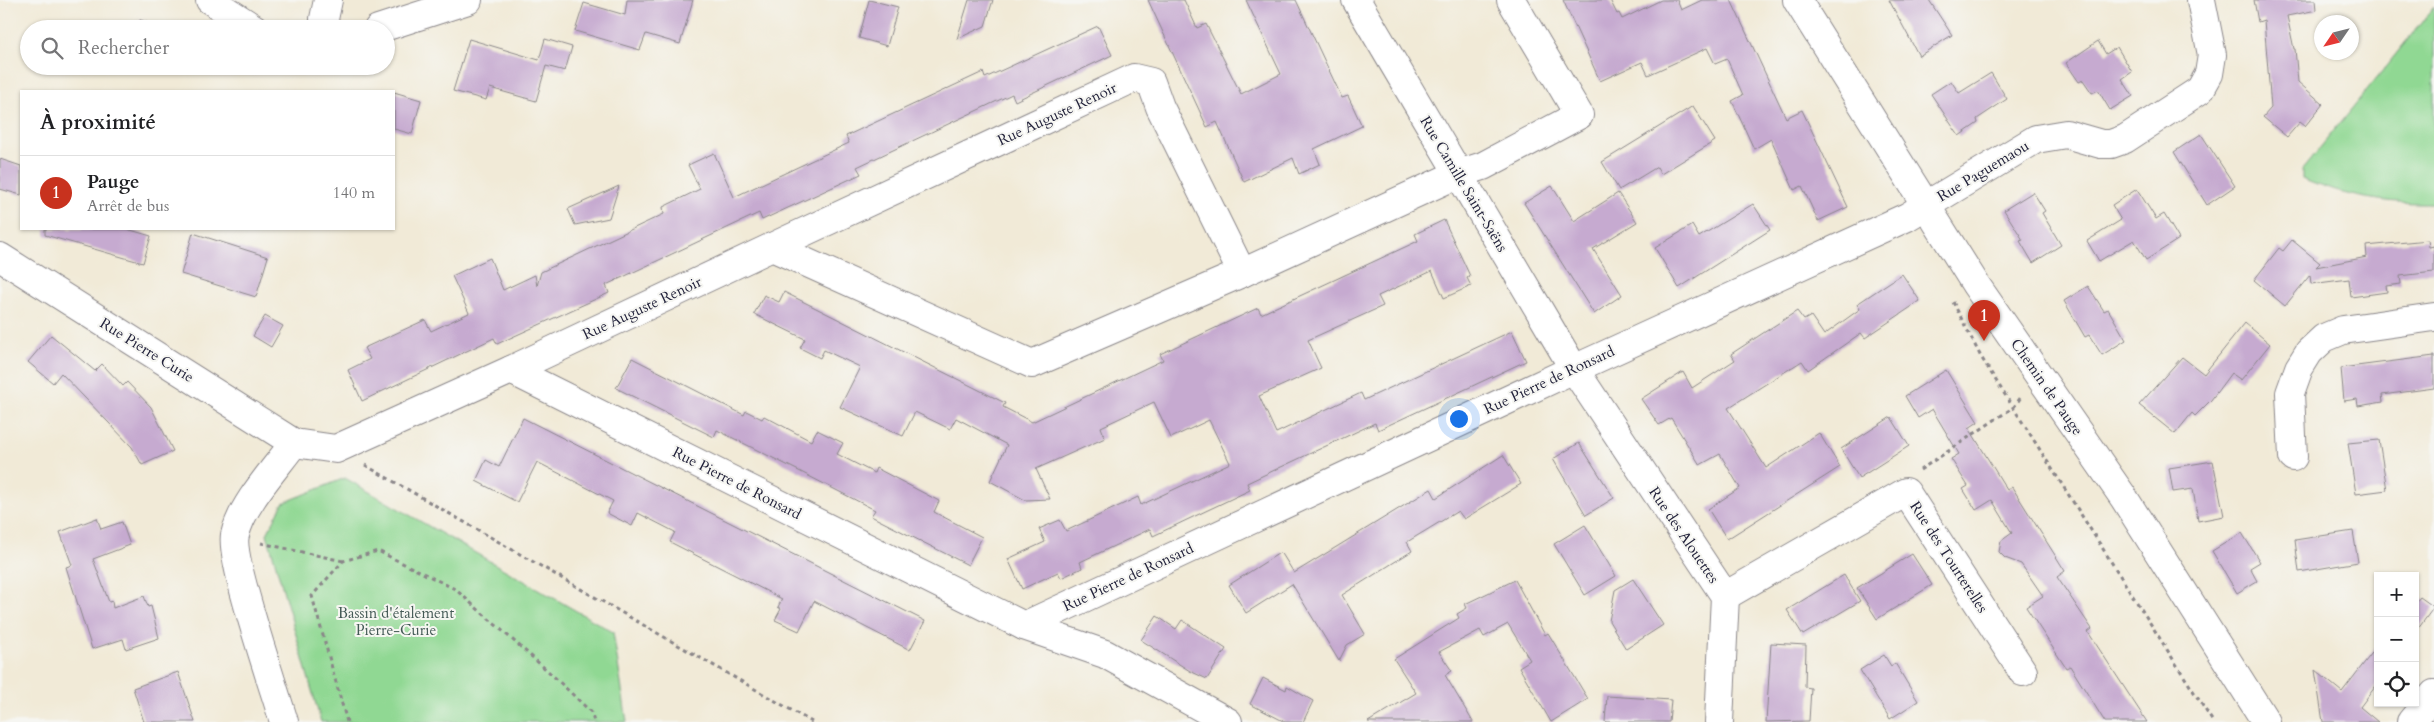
<!DOCTYPE html>
<html lang="fr">
<head>
<meta charset="utf-8">
<style>
	body { margin:0; font-family:Cardo,serif; background:#f6f6f6; color:#202124 }
	.controls { position:absolute; right:15px; bottom:15px; display:grid; overflow:hidden; border-radius:0px; box-shadow:0 1px 4px #0004 }
	.controls button { width:45px; height:45px; display:grid; place-items:center; padding:0; border:0; border-bottom:1px solid #e0e0e0; background:#fff; color:#202124; font:25px sans-serif }
	.compass { position:absolute; left:2314px; top:15px; width:45px; height:45px; border-radius:50%; background:#fff; box-shadow:0 1px 4px #0004; rotate:235deg }
	.you { position:absolute; left:1458px; top:418px; width:18px; height:18px; margin:-12px; border:4px solid #fff; border-radius:50%; background:#1a73e8; box-shadow:0 0 0 8px #1a73e833 }
	.badge { display:grid; place-items:center; width:32px; height:32px; border-radius:50%; background:#c8321e; color:#fff; font-size:16px; font-weight:700 }
	.pin { position:absolute; translate:-50% -41px; filter:drop-shadow(0 1px 2px #0008) }
	.pin::after { content:''; position:absolute; top:26px; width:18px; height:15px; background:inherit; clip-path:polygon(0 0,100% 0,50% 100%) }
	.list { margin:0; padding:0; list-style:none }
	h2 { display:flex; justify-content:space-between; align-items:center; height:65px; margin:0; padding:0 20px; font-size:21px }
	h2 small { font-size:16px; font-weight:400; color:#757577 }
	.list li { display:grid; grid-template-columns:32px 1fr auto; gap:15px; align-items:center; box-sizing:border-box; height:75px; padding:0 20px; border-top:1px solid #e0e0e0 }
	.list b { display:block; font-size:19px; white-space:nowrap }
	.list p { margin:0; font-size:16px; white-space:nowrap; color:#757577 }
	.list em { font-size:16px; font-style:normal; color:#757577 }
	.icon { flex:none; width:28px; height:28px; fill:none; stroke:currentColor; stroke-width:2; stroke-linecap:round; stroke-linejoin:round }
	.map { position:relative; flex:none; width:2434px; height:722px; overflow:hidden }
	.search { position:absolute; background:#fff; box-shadow:0 1px 4px #0004; left:20px; top:20px; width:375px; height:55px; display:flex; align-items:center; gap:12px; box-sizing:border-box; padding:0 18px; border-radius:28px; color:#757577; font-size:19px }
	.panel { position:absolute; background:#fff; box-shadow:0 1px 4px #0004; left:20px; top:90px; width:375px; height:140px; border-radius:0px }
	.map>svg:first-child { display:block }
	.green { fill:#90d893; stroke:#597d67 }
	.building { fill:#c6aad0 }
	.lines { fill:none; stroke-linecap:round; stroke-linejoin:round }
	.minor-casing { stroke:#8a8689; stroke-width:30 }
	.path { stroke:#8a8689; stroke-width:3; stroke-dasharray:4 4; stroke-linecap:butt }
	.minor { stroke:#fff; stroke-width:28 }
	.labels { text-anchor:middle; stroke-width:4; stroke-linejoin:round; paint-order:stroke }
	.street-label { font-size:15px; fill:#22223b; stroke:#f6f6f2 }
	.park-label { font-size:15px; fill:#435955; stroke:#f6f6f2 }
</style>
</head>
<body>
<div class="map">
<svg width="2434" height="722" viewBox="0 0 2434 722">
	<rect width="100%" height="100%" fill="#f6f6f2"/>
	<filter id="ink" filterUnits="userSpaceOnUse"><feTurbulence type="fractalNoise" baseFrequency=".02" numOctaves="2"/><feDisplacementMap in="SourceGraphic" scale="10" xChannelSelector="R" yChannelSelector="G"/><feConvolveMatrix kernelMatrix="1 2 1 2 8 2 1 2 1" color-interpolation-filters="sRGB"/></filter>
	<filter id="wash" filterUnits="userSpaceOnUse"><feTurbulence type="fractalNoise" baseFrequency=".0096" numOctaves="4" result="noise"/><feDisplacementMap in="SourceGraphic" scale="20" xChannelSelector="R" yChannelSelector="G"/><feGaussianBlur stdDeviation="1.12" result="paint"/><feColorMatrix in="noise" values="0 0 0 0 0 0 0 0 0 0 0 0 0 0 0 0 0 1.4 0 .05"/><feComposite in="paint" operator="in"/></filter>
	<g filter="url(#wash)">
		<rect width="100%" height="100%" fill="#f1ead7"/>
		<g class="green">
			<path d="M2434 7V203C2390 204 2343 197 2302 179V170Z"/>
			<path d="M345 478 613 632 627 722H321L267 534 283 503Z"/>
		</g>
		<g id="blocks">
			<g class="building">
				<path d="M627 0H693L680 44 646 34 640 50 575 31 584 3 625 15Z"/>
				<path d="M869 0 898 7 887 46 859 38Z"/>
				<path d="M969 0H993L985 26 957 39Z"/>
				<path d="M1148 0H1184L1197 28 1206 24 1241 94 1281 74 1246 0H1296L1342 98 1348 96 1362 126 1314 149 1320 164 1299 174 1293 158 1244 182 1217 122 1207 127Z"/>
				<path d="M1563 0H1610L1617 14 1619 13 1622 19 1661 0H1677L1681 10 1702 0H1731L1786 118 1802 110 1848 207 1818 221 1802 186 1794 190 1771 139 1754 149 1732 101 1743 95 1727 59 1715 64 1707 48 1648 75 1642 62 1600 81Z"/>
				<path d="M1889 0H1929L1952 35 1919 56Z"/>
				<path d="M2254 0H2316L2317 10 2287 16 2294 49H2295L2298 82 2323 104 2305 126 2300 122 2287 137 2263 117 2271 108 2264 20 2258 22Z"/>
				<path d="M140 20 167 29H137Z"/>
				<path d="M1098 26 1112 55 1015 101 1012 94 857 167 861 174 762 220 759 213 606 285 609 293 497 344 494 338 362 401 348 370 370 359 364 348 425 320 431 331 469 313 452 276 490 258 503 290 535 275 537 286 541 272 664 214 663 207 700 189 688 165 714 153 734 197 849 143 846 136 983 72 985 78Z"/>
				<path d="M469 39 539 60 545 39 572 47 565 71 546 66 536 101 490 88 486 100 453 91Z"/>
				<path d="M2098 41 2106 54 2117 47 2132 72 2122 79 2133 96 2110 110 2098 90 2092 93 2083 80 2079 82 2066 63Z"/>
				<path d="M1991 73 2007 99 1977 119 1978 123 1959 136 1931 94 1951 81 1959 93Z"/>
				<path d="M394 92 421 100 412 134 394 129Z"/>
				<path d="M1693 106 1715 141 1661 174 1657 167 1619 190 1602 162Z"/>
				<path d="M2201 134 2235 186 2207 205 2174 152Z"/>
				<path d="M0 159 21 166V195L0 189Z"/>
				<path d="M619 186 609 218 575 225 568 209Z"/>
				<path d="M1552 186 1574 221 1618 193 1637 222 1593 249 1622 295 1594 314 1524 203Z"/>
				<path d="M2137 189 2156 219 2164 214 2179 239 2146 260 2134 240 2099 261 2087 241 2121 220 2112 205Z"/>
				<path d="M2033 192 2045 211 2042 213 2061 245 2033 263 2020 241 2023 240 2004 210Z"/>
				<path d="M1753 204 1770 230 1679 288 1655 248 1692 225 1699 237Z"/>
				<path d="M1444 220 1470 276 1467 278 1471 286 1444 298 1432 271 1378 296 1383 306 1308 340 1321 368 1259 396 1276 433 1361 393 1364 400 1512 331 1526 361 1378 430 1375 423 1326 446 1247 483 1250 490 1153 536 1150 529 1080 562 1082 568 1061 578 1058 572 1022 589 1008 559 1045 542 1039 529 1060 520 1066 531 1138 497 1141 505 1230 463 1209 420 1171 438 1154 402 1101 427 1105 438 1036 469 1050 499 1025 500 990 481 1007 445 956 418 950 429 915 412 903 436 840 407 860 367 824 350 820 358 800 348 805 339 754 314 764 295 779 302 784 292 1005 403 1003 407 1032 422 1163 360 1160 354 1258 308 1261 314 1418 241 1415 234Z"/>
				<path d="M45 229H127L151 236 143 263 45 235Z"/>
				<path d="M193 233 268 257 256 297 181 274Z"/>
				<path d="M2292 240 2320 263 2316 267 2367 257 2366 246 2428 240 2429 247 2434 246V272L2400 276 2401 284 2386 286 2387 292 2351 297 2349 279 2311 284 2310 275 2285 306 2254 280 2279 248 2283 251Z"/>
				<path d="M1902 274 1920 301 1865 338 1861 333 1808 370 1802 361 1728 408 1766 468 1819 433 1840 467 1727 539 1708 509 1740 488 1720 454 1700 465 1671 418 1659 425 1641 399 1683 372 1692 388 1735 360 1731 354 1797 311 1804 320 1811 316 1824 335 1860 309 1857 304Z"/>
				<path d="M2088 286 2104 311 2108 309 2126 340 2102 355 2089 335 2085 337 2064 301Z"/>
				<path d="M265 316 283 326 271 347 253 336Z"/>
				<path d="M2245 323 2270 344 2241 380 2231 373 2211 400 2195 416 2192 413 2175 434 2139 405 2182 357 2204 374Z"/>
				<path d="M51 335 95 371 102 364 123 386 127 382 151 407 173 451 142 465 132 447 61 373 53 383 28 362Z"/>
				<path d="M2434 356V388L2382 395 2383 402 2358 406 2357 399 2344 401 2341 368Z"/>
				<path d="M632 358 744 415 746 411 762 419 764 416 811 441 817 430 843 443 837 454 874 473 876 468 939 501 934 512 982 537 968 565 871 516 875 510 797 470 717 430 714 437 616 388Z"/>
				<path d="M1946 370 1978 422 1969 428 2007 490 2012 487 2065 571 2057 577 2092 629 2088 632 2147 722H2105L2070 666 2066 668 2026 607 2043 596 2021 564 2005 558 1999 552 2001 541 2012 533 1992 500 1976 510 1963 489 1968 486 1951 459 1959 454 1932 409 1918 418 1905 396Z"/>
				<path d="M1891 417 1909 446 1859 478 1841 449Z"/>
				<path d="M523 418 925 621 910 650 814 601 799 631 775 620 781 609 778 607 782 599 670 542 675 532 638 513 632 526 607 513 613 501 537 462 517 502 476 481 486 460 499 467Z"/>
				<path d="M2379 440 2387 490 2356 494 2348 443Z"/>
				<path d="M1579 443 1614 498 1586 515 1553 459Z"/>
				<path d="M1503 455 1521 484 1464 519 1458 511 1407 542 1412 551 1342 595 1365 634 1347 645 1339 661 1292 584 1246 613 1229 585 1281 552 1294 573 1431 489 1436 498Z"/>
				<path d="M2213 461 2224 516 2198 521 2193 489 2173 492 2169 468Z"/>
				<path d="M97 518 101 529 122 522 130 545 93 559 109 602 112 601 113 608 144 596 148 607 151 606 159 638 126 649 123 639 92 649 66 567 72 565 60 532Z"/>
				<path d="M1585 525 1616 576 1585 595 1554 544Z"/>
				<path d="M2353 531 2358 562 2299 572 2295 540Z"/>
				<path d="M2242 533 2260 562 2250 568 2257 581 2237 593 2212 551Z"/>
				<path d="M1912 554 1932 585 1877 619 1857 588Z"/>
				<path d="M1844 575 1860 601 1803 635 1787 610Z"/>
				<path d="M1633 579 1663 625 1626 649 1609 621 1615 590Z"/>
				<path d="M1515 580 1545 635 1548 633 1588 699 1551 722 1519 667 1530 660 1508 624 1484 637 1480 630 1439 652 1452 671 1445 675 1473 722H1368L1416 693 1394 659 1459 618 1457 614 1467 608 1465 604Z"/>
				<path d="M2420 597 2434 607 2415 633V603Z"/>
				<path d="M1157 616 1176 629 1182 620 1226 649 1207 679 1190 671 1141 640Z"/>
				<path d="M1771 643 1806 645 1805 687 1811 688 1809 721 1766 722Z"/>
				<path d="M2378 645V683L2360 707 2378 722H2323L2315 670 2342 692Z"/>
				<path d="M1884 655 1891 666 1895 663 1918 701 1890 719 1860 670Z"/>
				<path d="M178 672 195 722H144L133 688Z"/>
				<path d="M1263 678 1286 690 1287 686 1313 701 1303 722H1285L1250 704Z"/>
				<path d="M1607 696 1671 700 1669 722H1605Z"/>
			</g>
		</g>
	</g>
	<g filter="url(#ink)">
		<use href="#blocks" fill-opacity="0" stroke="#8a8689" stroke-width="1"/>
		<g class="lines">
			<g class="minor-casing">
				<g id="minor">
					<path d="M210 0 255 29"/>
					<path d="M1356 0 1574 369 1725 596 1719 722"/>
					<path d="M1797 0 1976 285 2124 498 2266 722"/>
					<path d="M326 29 324 19 328 0"/>
					<path d="M378 29 468 0"/>
					<path d="M772 247 1134 78 1151 82 1160 107 1242 273"/>
					<path d="M0 257 294 443 336 449 511 370 1024 626 1574 369 1907 217 2036 139 2066 134 2101 144H2111L2125 139 2200 90 2209 74 2212 55 2201 0"/>
					<path d="M511 370 772 247 1032 364 1242 273 1458 174 1483 166 1579 115 1511 0"/>
					<path d="M2293 457 2290 393 2299 368 2309 352 2324 338 2343 330 2434 317"/>
					<path d="M1725 596 1906 492 2023 672"/>
					<path d="M1024 626 1105 654 1228 722"/>
					<path d="M284 722C275 691 229 558 235 535 242 504 275 469 294 443"/>
					<path d="M2411 722 2434 694"/>
				</g>
			</g>
			<g class="path">
				<path d="M1953 302 1981 357 2213 722"/>
				<path d="M365 465 812 722"/>
				<path d="M1920 470 2014 407 2021 397"/>
				<path d="M261 543 343 561"/>
				<path d="M347 722 312 596 343 561 378 551 455 589 549 672 591 712 594 722"/>
			</g>
			<use href="#minor" class="minor"/>
		</g>
	</g>
	<g class="labels">
		<g class="street-label">
			<text transform="translate(1057 114) rotate(-25)" y="5">Rue Auguste Renoir</text>
			<text transform="translate(1983 171) rotate(-31)" y="5">Rue Paguemaou</text>
			<text transform="translate(1464 184) rotate(59)" y="5">Rue Camille Saint-Saëns</text>
			<text transform="translate(642 308) rotate(-25)" y="5">Rue Auguste Renoir</text>
			<text transform="translate(147 350) rotate(32)" y="5">Rue Pierre Curie</text>
			<text transform="translate(1549 380) rotate(-25)" y="5">Rue Pierre de Ronsard</text>
			<text transform="translate(2047 387) rotate(55)" y="5">Chemin de Pauge</text>
			<text transform="translate(737 483) rotate(27)" y="5">Rue Pierre de Ronsard</text>
			<text transform="translate(1684 535) rotate(56)" y="5">Rue des Alouettes</text>
			<text transform="translate(1949 557) rotate(57)" y="5">Rue des Tourterelles</text>
			<text transform="translate(1128 577) rotate(-25)" y="5">Rue Pierre de Ronsard</text>
		</g>
		<g class="park-label">
			<text x="396" y="618">Bassin d'étalement<tspan x="396" dy="17">Pierre-Curie</tspan></text>
		</g>
	</g>
</svg>
<div class="controls">
<button>+</button>
<button>−</button>
<button><svg class="icon" aria-label="locate" viewBox="0 0 24 24"><circle cx="12" cy="12" r="6"/><path d="M12 2v4M12 18v4M2 12h4M18 12h4"/></svg></button>
</div>
<svg class="compass" viewBox="-18 -18 36 36"><path d="M0-13l5 13h-10z" fill="#e53935"/><path d="M0 13l5-13h-10z" fill="#757577"/></svg>
<div class="you"></div>
<div class="pin badge" style="left:1984px;top:341px">1</div>
<div class="search"><svg class="icon" aria-label="search" viewBox="0 0 24 24"><circle cx="10" cy="10" r="6"/><path d="M15 15l6 6"/></svg>Rechercher</div>
<section class="panel">
<h2>À proximité<small></small></h2>
<ul class="list">
<li><span class="badge">1</span><div><b>Pauge</b><p>Arrêt de bus</p></div><em>140 m</em></li>
</ul>
</section>
</div>
</body>
</html>
